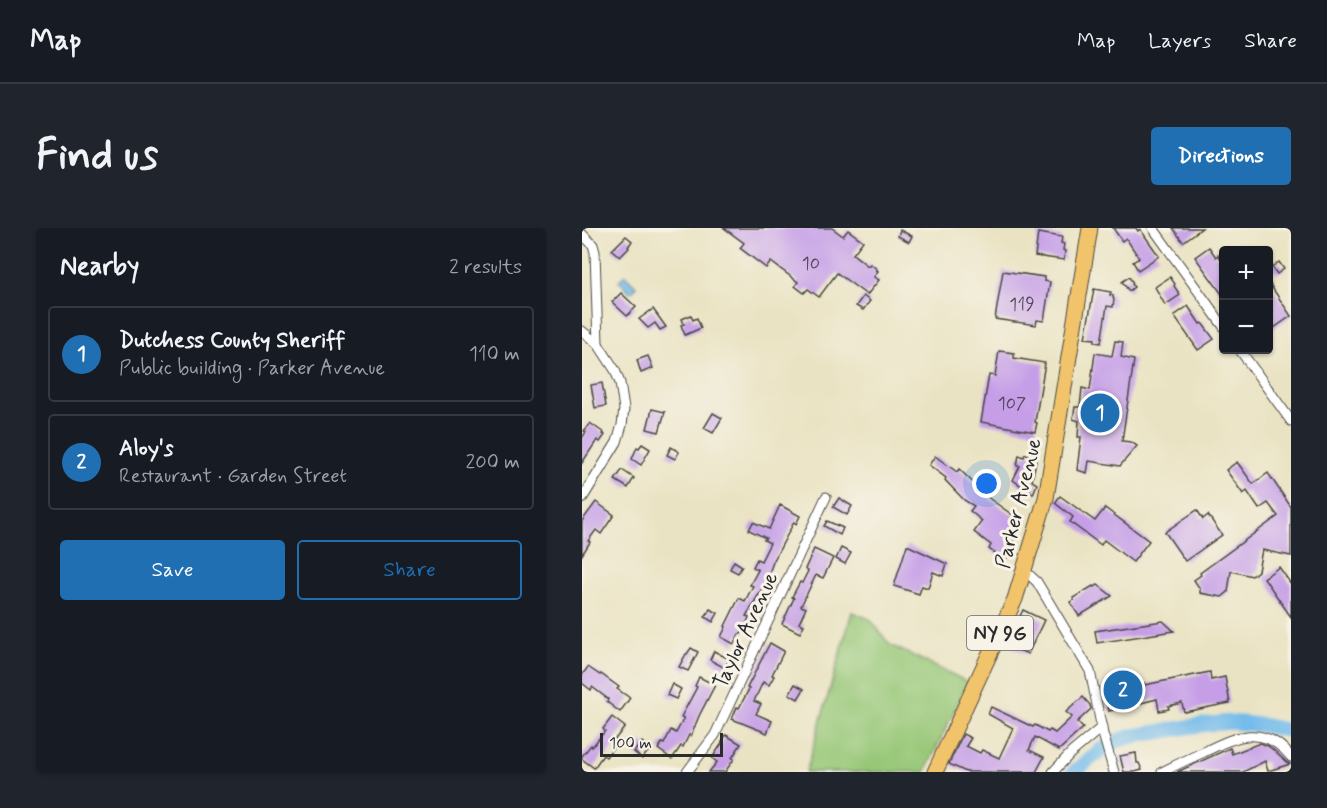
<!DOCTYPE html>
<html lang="en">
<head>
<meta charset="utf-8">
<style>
	body { margin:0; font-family:Mynerve,sans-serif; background:#20242c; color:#f1f3f6 }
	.controls { position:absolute; right:18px; top:18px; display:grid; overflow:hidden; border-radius:6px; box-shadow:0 2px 4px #0004 }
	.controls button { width:54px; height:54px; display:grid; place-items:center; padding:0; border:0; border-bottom:2px solid #363941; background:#171b24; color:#f1f3f6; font:30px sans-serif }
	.scale { position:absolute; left:18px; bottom:15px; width:123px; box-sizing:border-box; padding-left:6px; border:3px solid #2b2b2b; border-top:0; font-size:16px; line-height:21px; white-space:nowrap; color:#2b2b2b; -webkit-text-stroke:4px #f7f3e8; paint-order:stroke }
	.you { position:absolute; left:405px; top:256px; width:21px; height:21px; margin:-15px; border:4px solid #fff; border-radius:50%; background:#1a73e8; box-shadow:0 0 0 9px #1a73e833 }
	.badge { display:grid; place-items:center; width:39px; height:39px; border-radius:50%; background:#1f6fb2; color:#fff; font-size:20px; font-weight:700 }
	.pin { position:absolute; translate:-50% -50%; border:3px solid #fff; box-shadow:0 2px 6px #0006 }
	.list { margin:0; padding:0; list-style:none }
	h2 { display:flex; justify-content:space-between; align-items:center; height:78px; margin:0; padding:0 24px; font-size:26px }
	h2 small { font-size:20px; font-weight:400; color:#9ea1a6 }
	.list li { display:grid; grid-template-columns:39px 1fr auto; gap:18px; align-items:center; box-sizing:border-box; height:96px; margin:0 12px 12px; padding:0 12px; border:2px solid #363941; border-radius:6px }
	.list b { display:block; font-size:22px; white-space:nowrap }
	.list p { margin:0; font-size:20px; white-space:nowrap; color:#9ea1a6 }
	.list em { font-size:20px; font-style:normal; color:#9ea1a6 }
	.actions { display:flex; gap:12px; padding:18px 24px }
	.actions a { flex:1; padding:14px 0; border:2px solid #1f6fb2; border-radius:6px; text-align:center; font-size:21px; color:#1f6fb2 }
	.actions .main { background:#1f6fb2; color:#fff }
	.map { position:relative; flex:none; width:709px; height:544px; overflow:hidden; border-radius:6px }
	header { display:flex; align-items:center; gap:36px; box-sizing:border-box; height:84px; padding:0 30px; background:#171b24; border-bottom:2px solid #363941 }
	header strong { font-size:28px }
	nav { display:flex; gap:33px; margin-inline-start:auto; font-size:21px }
	.intro { display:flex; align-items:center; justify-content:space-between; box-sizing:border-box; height:144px; padding:0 36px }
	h1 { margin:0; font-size:42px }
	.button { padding:15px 27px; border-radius:6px; background:#1f6fb2; color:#fff; font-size:21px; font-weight:700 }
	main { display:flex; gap:36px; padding:0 36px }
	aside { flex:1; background:#171b24; border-radius:6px; box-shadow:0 2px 4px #0004 }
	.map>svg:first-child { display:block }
	.green { fill:#97c777; stroke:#617951; stroke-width:1.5 }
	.water { fill:#73bbea; stroke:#4f738a; stroke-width:1.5 }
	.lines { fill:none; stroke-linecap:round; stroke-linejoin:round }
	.river { stroke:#73bbea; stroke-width:15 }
	.building { fill:#c59ee7 }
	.street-casing { stroke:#484742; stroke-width:11 }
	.primary-casing { stroke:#484742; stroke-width:17 }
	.street { stroke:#fff; stroke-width:9 }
	.primary { stroke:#f1c36a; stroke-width:15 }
	.labels { text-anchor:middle; stroke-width:6; stroke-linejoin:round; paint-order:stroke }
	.number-label { font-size:18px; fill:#52485a }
	.shield { fill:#f7f3e8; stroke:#686764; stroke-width:1.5 }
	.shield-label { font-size:20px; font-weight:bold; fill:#2b2b2b }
	.street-label { font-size:21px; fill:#2b2b2b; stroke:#f7f3e8 }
</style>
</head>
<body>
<header>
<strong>Map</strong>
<nav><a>Map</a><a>Layers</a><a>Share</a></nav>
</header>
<div class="intro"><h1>Find us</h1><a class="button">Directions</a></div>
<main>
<aside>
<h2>Nearby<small>2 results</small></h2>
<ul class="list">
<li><span class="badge">1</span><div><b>Dutchess County Sheriff</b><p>Public building · Parker Avenue</p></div><em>110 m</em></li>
<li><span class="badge">2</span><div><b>Aloy's</b><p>Restaurant · Garden Street</p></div><em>200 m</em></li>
</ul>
<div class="actions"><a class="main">Save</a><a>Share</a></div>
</aside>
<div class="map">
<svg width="709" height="544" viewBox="0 0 709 544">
	<rect width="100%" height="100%" fill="#f7f3e8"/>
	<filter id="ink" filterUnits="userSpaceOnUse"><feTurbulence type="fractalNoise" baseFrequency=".0167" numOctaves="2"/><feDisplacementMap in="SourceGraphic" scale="12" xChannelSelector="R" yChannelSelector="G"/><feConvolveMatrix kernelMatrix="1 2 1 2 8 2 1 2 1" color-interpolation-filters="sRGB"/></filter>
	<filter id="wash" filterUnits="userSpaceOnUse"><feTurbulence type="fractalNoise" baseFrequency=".008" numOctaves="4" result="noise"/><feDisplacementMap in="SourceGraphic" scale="24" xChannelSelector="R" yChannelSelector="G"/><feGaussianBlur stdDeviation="1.35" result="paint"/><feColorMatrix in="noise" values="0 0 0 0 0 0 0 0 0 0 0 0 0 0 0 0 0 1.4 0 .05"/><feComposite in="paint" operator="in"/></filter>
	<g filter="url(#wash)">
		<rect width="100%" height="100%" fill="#eae3c3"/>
		<path class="green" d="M270 384 288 391 308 417 386 454 343 544H224Z"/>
		<path class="water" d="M43 47 54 58 51 63 48 64 37 53Z"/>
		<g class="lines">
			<path class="river" d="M492 544 520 521 535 513 551 508 618 497 649 494 680 497 709 503"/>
		</g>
		<g id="blocks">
			<g class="building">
				<path d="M142 0H250L261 8 266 2 281 13 271 26 286 38 288 36 295 41 294 42 296 43 292 49 297 52 285 67 255 45 237 69 226 61 222 65 213 58 216 54 189 34 184 40 158 20 162 15Z"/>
				<path d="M531 0H554L556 3 558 1 577 28 556 42 551 34 557 30 544 10 540 13Z"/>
				<path d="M591 0H620L601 14Z"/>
				<path d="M318 2 330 8 327 14 316 8Z"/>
				<path d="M456 5 480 9 479 15 482 16 481 22 483 23 482 32 453 28Z"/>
				<path d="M44 8 50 13 46 19 47 20 38 29 30 22Z"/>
				<path d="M627 19 634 29 636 27 642 35V69L613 29Z"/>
				<path d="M697 34 702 41 695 46 690 39Z"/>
				<path d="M421 43 462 49V53L468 54 462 93 455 92 454 97 413 91Z"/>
				<path d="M547 49 551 55 550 56 552 59 547 63 540 54Z"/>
				<path d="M588 49 593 56 592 58 598 67 583 77 573 59Z"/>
				<path d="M687 55 709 88 689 102 687 99Z"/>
				<path d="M512 61 529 64 528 67H531V70L532 71 531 79 525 78 519 115 513 114V111L503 110Z"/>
				<path d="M39 65 54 79 45 88 30 74Z"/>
				<path d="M281 68 288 73 281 82 274 78Z"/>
				<path d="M606 78 618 96 620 95 632 111 616 122 592 88Z"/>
				<path d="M71 81 84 99 78 102 73 95 66 100 57 91Z"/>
				<path d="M109 87 111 92 115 90 119 100 103 107 99 97 102 96 100 91Z"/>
				<path d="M533 113 541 114 539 129 552 132 540 213 549 214 555 218 538 238 507 233 505 245 495 242 499 209H496L497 193 491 191 493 179H498L500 160 508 162 513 125 530 128Z"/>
				<path d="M417 123 432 125V130L463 135 453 194 455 195 453 204 399 194 407 147 413 148Z"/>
				<path d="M66 128 71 140 59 145 55 132Z"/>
				<path d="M20 155 24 178 13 180 9 157Z"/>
				<path d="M70 181 83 184 77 204 65 201Z"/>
				<path d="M131 185 140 190 131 205 122 200Z"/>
				<path d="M8 195 22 205 21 206 23 207 18 214 15 212 0 235V210L4 204 2 203Z"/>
				<path d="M60 216 68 221 59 237 50 231 55 219 57 220Z"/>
				<path d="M89 219 97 224 93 231 85 227Z"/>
				<path d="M443 226 455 228 450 253 455 256 451 266 431 252 438 238H435L437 227 442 229Z"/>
				<path d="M353 228 375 244 377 241 408 271 432 288 429 291 437 297 425 330 414 326 407 321 409 317 392 304 400 293 388 283 392 278 382 272 363 252 364 250 347 237Z"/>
				<path d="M655 234 671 256 686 245 709 279V328L680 322 676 343 670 348 649 343 646 364 640 369 618 365V361L612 352 619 347 618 345 696 288 686 275 677 281 665 263 661 266 644 242Z"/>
				<path d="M40 242 52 250 46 260 33 252Z"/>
				<path d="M478 268 513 293 523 280 567 313 551 334 522 312 519 317 488 294 491 289 473 275Z"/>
				<path d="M257 270 270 278 265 287 251 279Z"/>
				<path d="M14 274 32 287 19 306 14 302 6 313 8 314 0 327V293Z"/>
				<path d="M198 277 218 288 214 296 212 294 191 334 183 356 164 388 167 389 164 397 159 406H157L152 416 139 409 144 399 143 398 157 370 163 373 171 358 168 357 176 342 171 339 175 331 179 333 188 315 182 312 184 310 167 302 171 294 187 301Z"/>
				<path d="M615 282 621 291 626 287 640 307 603 333 583 304Z"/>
				<path d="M245 293 261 300 258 307 242 298Z"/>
				<path d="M325 317 365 336 361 348 351 344 346 360 340 358 337 366 312 358Z"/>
				<path d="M259 320 269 325 263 336 254 331Z"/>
				<path d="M232 321 251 330 241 350 234 347 219 378 224 380 217 395 222 397 218 405 200 396 212 370 210 369 218 354 220 355 226 343 223 341Z"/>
				<path d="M152 333 160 338 156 345 148 341Z"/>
				<path d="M697 339 709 356V389L682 350Z"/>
				<path d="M516 357 530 368 497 388 488 374 492 372 491 370 511 358 512 359Z"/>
				<path d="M128 381 136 385 131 394 123 389Z"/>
				<path d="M441 382 462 392 446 426 424 417Z"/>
				<path d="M581 393 592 403 515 415 513 403Z"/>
				<path d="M188 415 202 423 190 447 192 448 187 457 181 454 172 473 179 476 174 486 190 493 185 505 150 491 155 479 157 480 167 461 165 460Z"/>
				<path d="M109 420 116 424 106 443 97 439 104 426H105Z"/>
				<path d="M132 423 147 431 143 440 128 432Z"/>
				<path d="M6 439 18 447 19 446 37 459 35 461 48 470 38 484 25 474 26 471 10 459 9 462 0 455V447Z"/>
				<path d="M628 444 629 452 643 449 648 475 602 484 600 475 586 478 587 481 577 483 575 471 527 483 523 465 562 455V457Z"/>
				<path d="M117 449 133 457 117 488 109 508 107 507 101 519 99 518 90 531 76 521 80 515 82 516 89 502 94 505 102 490 99 489 115 459 113 458Z"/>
				<path d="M90 456 99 461 94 471 85 467Z"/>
				<path d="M213 456 222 461 216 471 207 466Z"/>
				<path d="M501 469 508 477 509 481 495 494 501 500 477 522 453 509 447 522 462 529 454 544H384L367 536 381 506 389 510 384 518 398 525 400 522 417 530 431 500 406 486 409 479 451 499 453 497 466 504 468 502 473 505 490 489 484 484Z"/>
				<path d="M30 489 43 499 33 511 36 513 24 529 21 527 12 540 0 531V528L9 517 10 519 23 503 21 501Z"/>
				<path d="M144 507 159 516 150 530 152 531 143 544H127L135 534 130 530 141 514H140Z"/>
				<path d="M60 514 68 521 60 531 52 524Z"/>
				<path d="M678 515 686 518 694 524 704 534 708 536 686 543 683 533 661 544H595L648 520 650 526Z"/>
				<path d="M554 525 555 535H557L560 542 553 544H542L538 528Z"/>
			</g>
		</g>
	</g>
	<g filter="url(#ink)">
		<use href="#blocks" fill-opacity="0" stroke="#484742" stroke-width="1.5"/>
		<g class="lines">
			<g class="street-casing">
				<g id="street">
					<path d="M571 0 642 99"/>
					<path d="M0 6 11 17 13 24 16 116"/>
					<path d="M0 103 16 116 33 142 38 155 42 181 40 197 35 214 0 271"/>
					<path d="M658 122 709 193"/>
					<path d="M442 342 455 354 508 443 521 506 532 544"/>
					<path d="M105 544 133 507 244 269"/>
					<path d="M471 544 489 525 520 499"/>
					<path d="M580 544C594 537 608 530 622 524 654 508 682 495 709 529"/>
				</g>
			</g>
			<g class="primary-casing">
				<path id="primary" d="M353 544 433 371 464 270 508 0"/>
			</g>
			<use href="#street" class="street"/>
			<use href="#primary" class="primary"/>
		</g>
	</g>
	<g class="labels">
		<g class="number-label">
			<text x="229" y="41">10</text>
			<text x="440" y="82">119</text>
			<text x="430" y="181">107</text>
		</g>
		<rect class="shield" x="385" y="388" width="66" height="34" rx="4.5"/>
		<g class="shield-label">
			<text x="418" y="412">NY 9G</text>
		</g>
		<g class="street-label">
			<text transform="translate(436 275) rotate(-76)" y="7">Parker Avenue</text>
			<text transform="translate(163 402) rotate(-65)" y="7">Taylor Avenue</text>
		</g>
	</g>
</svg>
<div class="controls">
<button>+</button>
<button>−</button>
</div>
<div class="scale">100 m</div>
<div class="you"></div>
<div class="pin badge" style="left:518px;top:185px">1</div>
<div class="pin badge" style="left:541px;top:462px">2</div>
</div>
</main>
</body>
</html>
